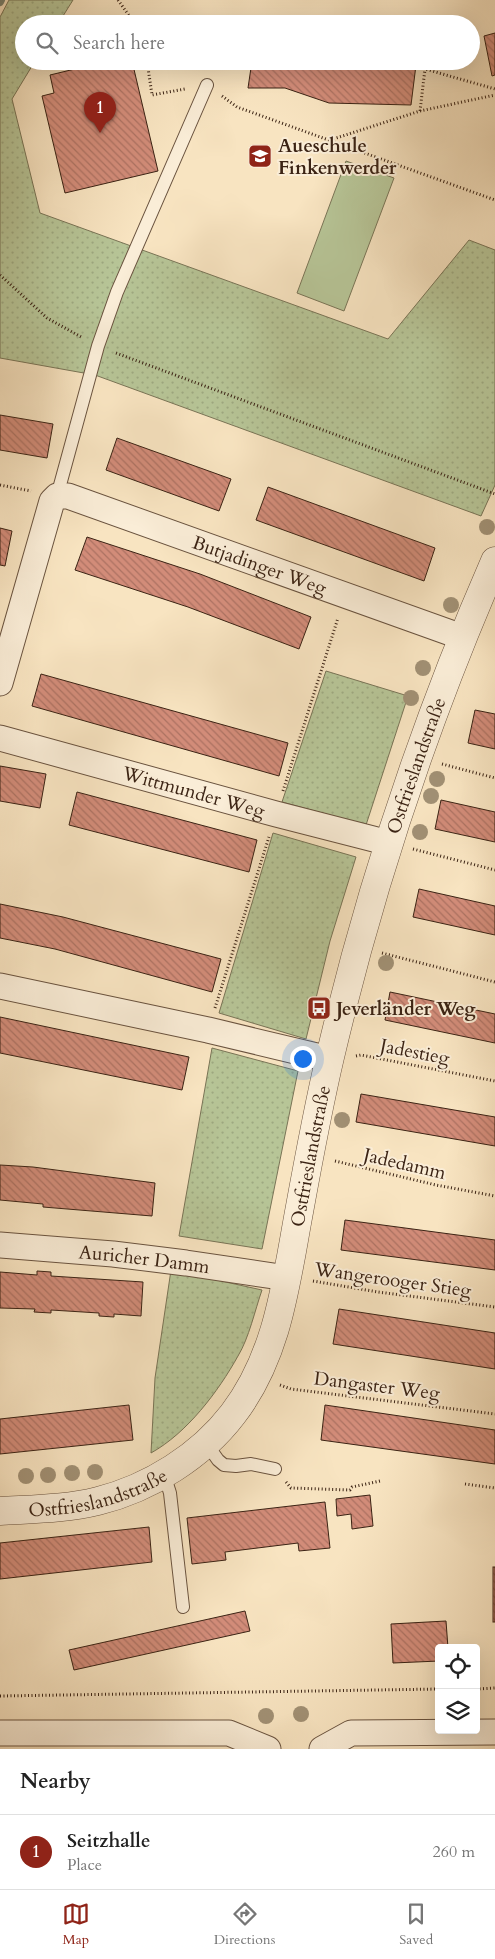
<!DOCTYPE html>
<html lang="en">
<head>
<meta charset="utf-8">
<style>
	body { margin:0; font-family:Cardo,serif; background:#f2f2f2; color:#222 }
	.controls { position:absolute; right:15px; bottom:15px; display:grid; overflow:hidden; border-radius:5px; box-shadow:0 5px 20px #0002 }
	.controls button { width:45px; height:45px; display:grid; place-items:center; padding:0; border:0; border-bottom:1px solid #e0e0e0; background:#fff; color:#222; font:25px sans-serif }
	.you { position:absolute; left:302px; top:1058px; width:18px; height:18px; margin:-12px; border:4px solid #fff; border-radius:50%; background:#1a73e8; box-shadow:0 0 0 8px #1a73e833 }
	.badge { display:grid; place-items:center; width:32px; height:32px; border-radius:50%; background:#8f2418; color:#fff; font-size:16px; font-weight:700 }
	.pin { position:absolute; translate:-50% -41px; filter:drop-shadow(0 1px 2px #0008) }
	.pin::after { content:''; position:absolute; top:26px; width:18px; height:15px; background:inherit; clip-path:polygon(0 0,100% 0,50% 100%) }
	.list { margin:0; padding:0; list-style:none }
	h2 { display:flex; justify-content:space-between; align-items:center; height:65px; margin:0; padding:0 20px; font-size:21px }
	h2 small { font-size:16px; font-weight:400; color:#767676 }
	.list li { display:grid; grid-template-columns:32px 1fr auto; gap:15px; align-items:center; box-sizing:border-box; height:75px; padding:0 20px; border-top:1px solid #e0e0e0 }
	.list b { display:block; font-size:19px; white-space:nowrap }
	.list p { margin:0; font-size:16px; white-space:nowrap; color:#767676 }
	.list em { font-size:16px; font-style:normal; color:#767676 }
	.icon { flex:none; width:28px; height:28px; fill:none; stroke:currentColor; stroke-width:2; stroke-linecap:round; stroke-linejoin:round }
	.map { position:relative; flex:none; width:495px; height:1749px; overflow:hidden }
	.search { position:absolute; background:#fff; box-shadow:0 5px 20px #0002; left:15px; right:15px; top:15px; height:55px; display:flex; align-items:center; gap:12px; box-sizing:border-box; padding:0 18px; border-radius:28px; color:#767676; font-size:19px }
	.sheet { height:140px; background:#fff }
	nav { display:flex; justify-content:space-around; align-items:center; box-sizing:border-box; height:70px; border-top:1px solid #e0e0e0; background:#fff; font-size:14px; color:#767676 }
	nav a { display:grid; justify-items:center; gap:2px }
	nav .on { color:#8f2418 }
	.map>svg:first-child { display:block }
	.green { fill:url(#green-dots); stroke:#797456 }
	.pitch { fill:#b7c597; stroke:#797456 }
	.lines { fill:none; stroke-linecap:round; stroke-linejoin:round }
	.stream { stroke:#768170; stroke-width:8 }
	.building { fill:url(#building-back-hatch); stroke:#3b2314 }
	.service-casing { stroke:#6a533f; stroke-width:14 }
	.minor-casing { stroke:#6a533f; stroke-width:27 }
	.tertiary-casing { stroke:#6a533f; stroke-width:29 }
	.path { stroke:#3b2314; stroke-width:3; stroke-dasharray:1 2.5; stroke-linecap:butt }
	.service { stroke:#faedd7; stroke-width:12 }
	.minor { stroke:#faedd7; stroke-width:25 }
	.tertiary { stroke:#faedd7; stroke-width:28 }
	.tree { fill:#a19074 }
	.labels { text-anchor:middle; stroke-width:4; stroke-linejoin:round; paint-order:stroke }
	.poi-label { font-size:19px; font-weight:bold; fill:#3b2314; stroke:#faedd7; text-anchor:start }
	.street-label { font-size:19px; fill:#3b2314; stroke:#faedd7 }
</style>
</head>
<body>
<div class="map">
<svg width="495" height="1749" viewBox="0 0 495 1749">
	<defs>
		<pattern id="green-dots" width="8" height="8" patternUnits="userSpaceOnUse" patternTransform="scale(1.25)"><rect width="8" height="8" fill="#b7c597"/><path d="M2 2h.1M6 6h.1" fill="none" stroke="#9ea981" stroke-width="1.8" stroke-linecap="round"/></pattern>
		<pattern id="building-back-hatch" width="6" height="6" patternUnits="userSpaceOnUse" patternTransform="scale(1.25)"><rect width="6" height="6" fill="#d28c79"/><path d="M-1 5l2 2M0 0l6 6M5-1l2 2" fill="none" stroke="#ac7262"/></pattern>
	</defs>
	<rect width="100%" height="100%" fill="#f8e4c1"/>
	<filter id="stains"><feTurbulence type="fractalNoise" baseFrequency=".004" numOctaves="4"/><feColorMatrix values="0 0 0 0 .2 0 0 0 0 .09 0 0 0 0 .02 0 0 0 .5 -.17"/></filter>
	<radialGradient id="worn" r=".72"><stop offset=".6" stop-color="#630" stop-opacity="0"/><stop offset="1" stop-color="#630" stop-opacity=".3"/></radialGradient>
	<g class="green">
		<path d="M9 0H73L58 24H24V61H35L12 99 40 213 388 339 469 240 495 250V485L481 516 95 375 0 358V17Z"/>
		<path d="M326 671 408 696 366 825 282 802Z"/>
		<path d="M273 833 356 857 330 941 306 1039 219 1013Z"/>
		<path d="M212 1048 298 1071 262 1249 179 1236Z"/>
		<path d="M171 1270 262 1290C255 1310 249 1338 238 1356 218 1392 187 1433 151 1453L155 1378Z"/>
	</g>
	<path class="pitch" d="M346 161 394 178 344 311 297 293Z"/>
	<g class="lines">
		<path class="stream" d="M0 2 1 0"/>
	</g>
	<g class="building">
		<path d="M495 33V75L492 76 484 36Z"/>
		<path d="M108 61H132L158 171 65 193 42 96 54 93 50 75Z"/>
		<path d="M252 61H386L416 65 411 105 329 103 285 88H248Z"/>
		<path d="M0 415 53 424 47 458 0 450Z"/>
		<path d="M117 438 231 479 219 511 106 470Z"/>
		<path d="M268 487 435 548 424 581 256 520Z"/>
		<path d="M0 528 12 531 5 566 0 565Z"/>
		<path d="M87 537 200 574 311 617 299 649 188 607 75 570Z"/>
		<path d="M41 674 288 743 279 776 32 706Z"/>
		<path d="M475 710 495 714V749L468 743Z"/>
		<path d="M0 766 46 774 40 808 0 801Z"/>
		<path d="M77 792 257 840 249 872 69 825Z"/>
		<path d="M441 800 495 812V842L435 829Z"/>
		<path d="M419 889 495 906V935L413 917Z"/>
		<path d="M0 904 63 917 221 959 212 992 55 949 0 938Z"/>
		<path d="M390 992 495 1014V1043L385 1020Z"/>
		<path d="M0 1017 189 1057 182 1090 0 1053Z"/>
		<path d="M361 1094 495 1117V1146L356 1122Z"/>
		<path d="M0 1165 33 1167 155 1183 152 1216 43 1207V1204L0 1200Z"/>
		<path d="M345 1220 495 1240V1270L341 1250Z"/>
		<path d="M37 1271 51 1272V1276L143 1282 141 1316 114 1314V1317L99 1316V1313L51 1310V1313L34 1312 35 1309 0 1308V1272L37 1275Z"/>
		<path d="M339 1309 495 1333V1369L333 1344Z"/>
		<path d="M129 1405 133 1440 0 1454V1419Z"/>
		<path d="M325 1405 495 1430V1464L321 1440Z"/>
		<path d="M370 1495 373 1526 352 1529 351 1514 337 1516 336 1499Z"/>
		<path d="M325 1502 330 1548 299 1551 298 1543 225 1552 226 1560 192 1564 187 1518Z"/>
		<path d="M149 1527 152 1562 0 1579V1543Z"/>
		<rect x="493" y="1567" width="2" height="55"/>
		<path d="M245 1611 250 1631 74 1670 69 1650Z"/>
		<path d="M446 1621 448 1648H439V1661L393 1663 391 1624Z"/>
	</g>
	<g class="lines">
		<g class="service-casing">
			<g id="service">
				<path d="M57 496 98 346 117 292 207 85"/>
				<path d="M206 1443 218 1460 224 1465 236 1466 251 1464 275 1469"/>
				<path d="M164 1474 170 1493 183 1607"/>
			</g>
		</g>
		<g class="minor-casing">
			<g id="minor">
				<path id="s1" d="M0 683 52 501 57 496H68L462 637"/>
				<path id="s2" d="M0 738 276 814 389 843"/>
				<path d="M0 986 208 1030 329 1059"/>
				<path id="s3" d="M0 1245 113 1254 186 1263 287 1278"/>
				<path d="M0 1733H229L268 1749"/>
				<path d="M322 1749 351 1733 495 1732"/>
			</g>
		</g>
		<g class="tertiary-casing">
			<g id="tertiary">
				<path id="s4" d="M0 1511C33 1509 66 1509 98 1501 150 1488 201 1456 233 1414 276 1358 285 1290 297 1223 307 1168 317 1112 330 1057 370 887 425 721 495 561"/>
			</g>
		</g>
		<g class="path">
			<path d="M118 0 135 24"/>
			<path d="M339 24C356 20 377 13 393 24"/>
			<path d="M147 61 152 95 185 89"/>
			<path d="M421 61 425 69 495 89"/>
			<path d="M222 96 237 107 495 200"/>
			<path d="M420 111 425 69"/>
			<path d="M330 140 420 111 495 95"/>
			<path d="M0 275 47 318 83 338"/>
			<path d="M116 353 495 494"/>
			<path d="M0 485 31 491"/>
			<path d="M442 764 495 778"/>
			<path d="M283 791 338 618"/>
			<path d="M413 849 495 870"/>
			<path d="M382 953 495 982"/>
			<path d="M215 1008 269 837"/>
			<path d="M356 1056 361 1055 495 1081"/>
			<path d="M335 1161 436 1185 495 1196"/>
			<path d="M313 1281 378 1292 495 1307"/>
			<path d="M280 1385 291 1389 495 1414"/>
			<path d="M286 1482 291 1488 350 1490 352 1487 380 1481"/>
			<path d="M465 1484 495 1488"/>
			<path d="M476 1689 495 1688"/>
			<path d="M0 1696 439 1689"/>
		</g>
		<use href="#service" class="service"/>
		<use href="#minor" class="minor"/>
		<use href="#tertiary" class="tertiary"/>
	</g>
	<g class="tree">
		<circle cx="487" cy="527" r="8"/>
		<circle cx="451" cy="605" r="8"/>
		<circle cx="423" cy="668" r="8"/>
		<circle cx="411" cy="698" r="8"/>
		<circle cx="437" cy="779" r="8"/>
		<circle cx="431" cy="796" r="8"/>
		<circle cx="420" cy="832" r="8"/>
		<circle cx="386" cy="963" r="8"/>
		<circle cx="342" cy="1120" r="8"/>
		<circle cx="95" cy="1472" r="8"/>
		<circle cx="72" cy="1473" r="8"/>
		<circle cx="48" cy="1475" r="8"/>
		<circle cx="26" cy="1476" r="8"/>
		<circle cx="301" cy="1714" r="8"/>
		<circle cx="266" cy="1716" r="8"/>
	</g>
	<defs>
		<g id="school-square" transform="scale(1.25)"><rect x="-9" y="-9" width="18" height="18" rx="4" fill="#8f2418" stroke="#faedd7"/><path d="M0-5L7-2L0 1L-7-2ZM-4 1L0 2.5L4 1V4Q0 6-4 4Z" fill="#fff"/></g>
		<g id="bus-square" transform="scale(1.25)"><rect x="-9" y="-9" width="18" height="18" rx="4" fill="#8f2418" stroke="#faedd7"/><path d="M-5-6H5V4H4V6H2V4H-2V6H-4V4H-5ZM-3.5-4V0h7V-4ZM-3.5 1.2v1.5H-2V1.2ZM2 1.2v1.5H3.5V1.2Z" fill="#fff"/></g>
	</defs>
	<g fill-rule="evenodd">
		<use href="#school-square" x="260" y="156"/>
		<use href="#bus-square" x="319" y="1008"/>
	</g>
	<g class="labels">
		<g class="poi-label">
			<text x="278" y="152">Aueschule<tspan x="278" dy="22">Finkenwerder</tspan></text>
			<text x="336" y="1015">Jeverländer Weg</text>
		</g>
		<g class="street-label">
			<text dy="7" stroke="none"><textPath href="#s1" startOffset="411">Butjadinger Weg</textPath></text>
			<text dy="7" stroke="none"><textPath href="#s4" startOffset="939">Ostfrieslandstraße</textPath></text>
			<text dy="7" stroke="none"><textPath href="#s2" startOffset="201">Wittmunder Weg</textPath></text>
			<text transform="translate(415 1051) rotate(11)" y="7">Jadestieg</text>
			<text dy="7" stroke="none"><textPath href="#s4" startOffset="534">Ostfrieslandstraße</textPath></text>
			<text transform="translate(405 1163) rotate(13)" y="7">Jadedamm</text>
			<text dy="7" stroke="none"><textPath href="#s3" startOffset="145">Auricher Damm</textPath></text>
			<text transform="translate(393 1279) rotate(8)" y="7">Wangerooger Stieg</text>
			<text transform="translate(377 1385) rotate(7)" y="7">Dangaster Weg</text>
			<text dy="7" stroke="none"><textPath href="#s4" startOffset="100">Ostfrieslandstraße</textPath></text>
		</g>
	</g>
	<rect width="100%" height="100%" filter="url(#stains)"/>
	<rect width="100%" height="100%" fill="url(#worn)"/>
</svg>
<div class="controls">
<button><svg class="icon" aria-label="locate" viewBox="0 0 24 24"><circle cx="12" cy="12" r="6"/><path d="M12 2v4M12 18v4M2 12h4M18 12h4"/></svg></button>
<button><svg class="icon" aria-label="layers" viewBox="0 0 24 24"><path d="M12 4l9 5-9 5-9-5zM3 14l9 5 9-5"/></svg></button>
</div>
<div class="you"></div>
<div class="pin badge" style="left:100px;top:133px">1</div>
<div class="search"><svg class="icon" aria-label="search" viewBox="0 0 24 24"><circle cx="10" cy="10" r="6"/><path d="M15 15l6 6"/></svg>Search here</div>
</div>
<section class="sheet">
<h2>Nearby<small></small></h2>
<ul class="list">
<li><span class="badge">1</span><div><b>Seitzhalle</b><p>Place</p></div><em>260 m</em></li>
</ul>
</section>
<nav>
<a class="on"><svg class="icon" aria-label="map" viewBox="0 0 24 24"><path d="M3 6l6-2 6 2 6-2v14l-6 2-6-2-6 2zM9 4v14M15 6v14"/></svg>Map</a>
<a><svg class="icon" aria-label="directions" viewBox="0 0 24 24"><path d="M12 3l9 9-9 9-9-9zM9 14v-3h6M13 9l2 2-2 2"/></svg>Directions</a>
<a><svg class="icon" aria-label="saved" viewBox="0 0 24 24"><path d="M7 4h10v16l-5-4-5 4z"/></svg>Saved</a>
</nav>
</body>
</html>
